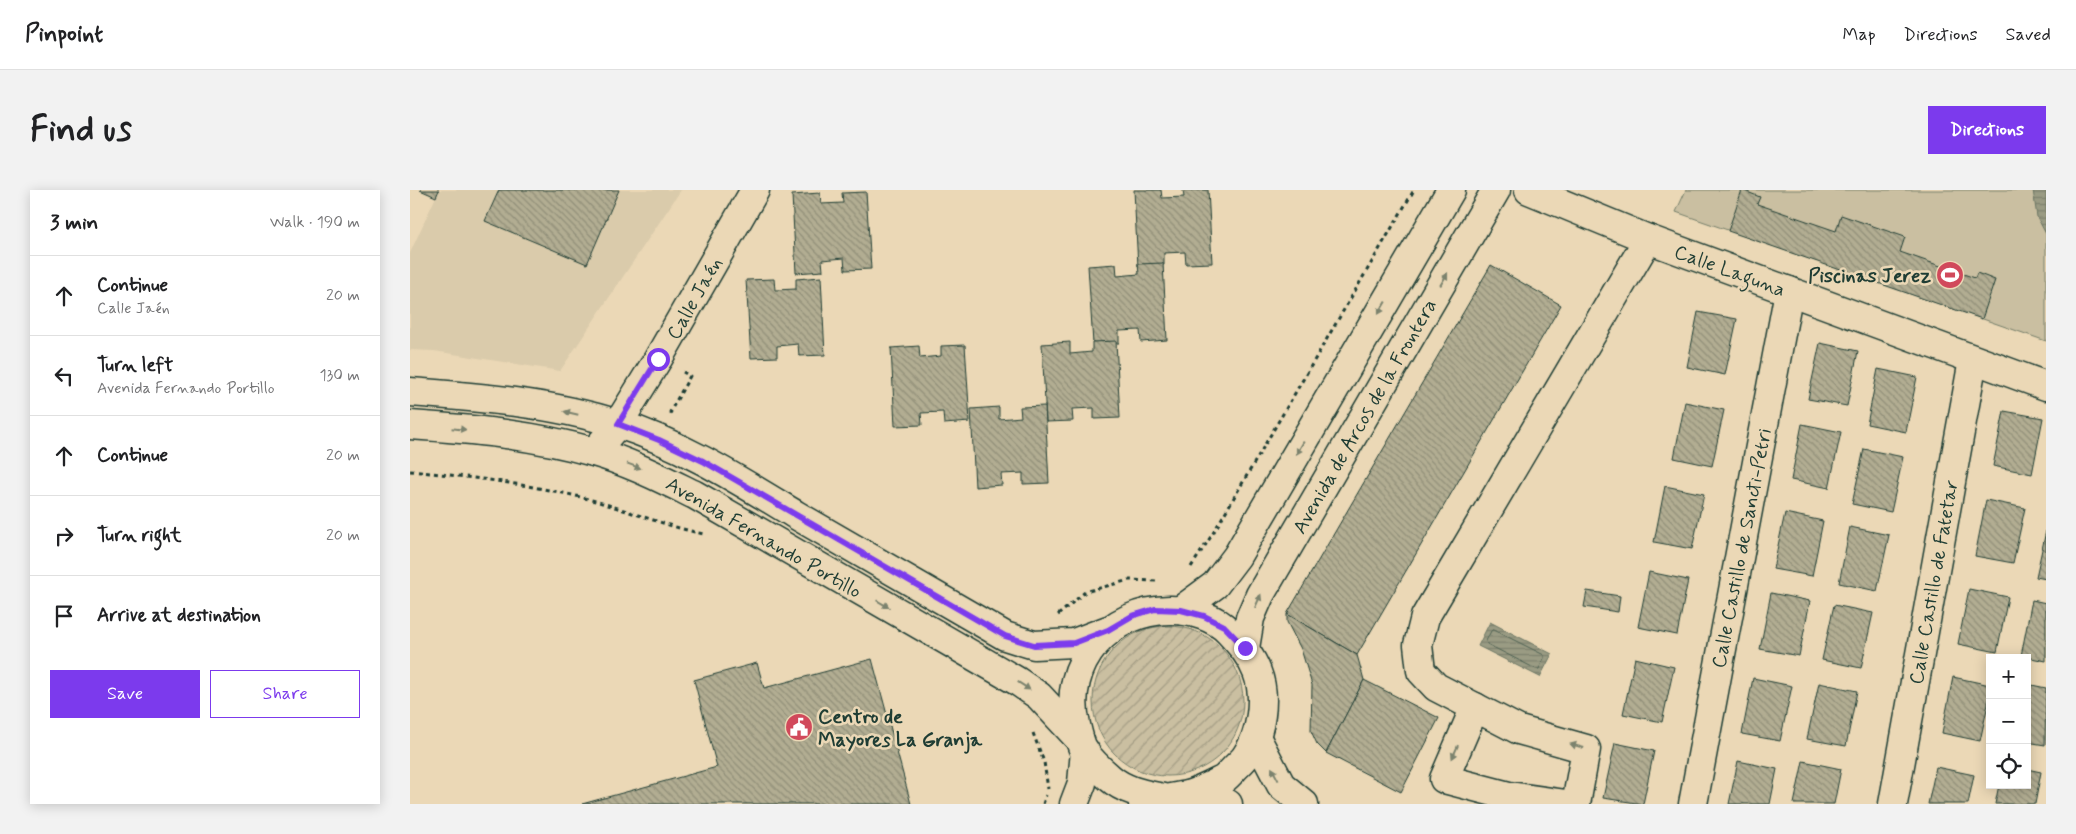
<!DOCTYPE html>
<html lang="en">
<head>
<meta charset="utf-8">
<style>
	body { margin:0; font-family:Mynerve,sans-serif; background:#f2f2f2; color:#202124 }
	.controls { position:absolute; right:15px; bottom:15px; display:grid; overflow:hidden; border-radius:0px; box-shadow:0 2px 12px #0003 }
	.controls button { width:45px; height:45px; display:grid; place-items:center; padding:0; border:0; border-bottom:1px solid #e0e0e0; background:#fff; color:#202124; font:25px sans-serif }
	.stop { position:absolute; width:15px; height:15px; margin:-11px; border:4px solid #7c3aed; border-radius:50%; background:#fff }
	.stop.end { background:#7c3aed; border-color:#fff; box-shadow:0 1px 5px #0008 }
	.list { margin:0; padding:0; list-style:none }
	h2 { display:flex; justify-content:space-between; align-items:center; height:65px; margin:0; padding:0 20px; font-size:21px }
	h2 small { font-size:16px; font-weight:400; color:#757577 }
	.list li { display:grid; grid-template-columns:32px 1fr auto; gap:15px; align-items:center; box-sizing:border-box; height:80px; padding:0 20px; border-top:1px solid #e0e0e0 }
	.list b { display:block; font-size:19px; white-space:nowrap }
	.list p { margin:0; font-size:16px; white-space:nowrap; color:#757577 }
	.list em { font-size:16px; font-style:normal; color:#757577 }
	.actions { display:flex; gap:10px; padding:15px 20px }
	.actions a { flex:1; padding:11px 0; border:1px solid #7c3aed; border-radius:0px; text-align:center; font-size:18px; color:#7c3aed }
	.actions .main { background:#7c3aed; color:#fff }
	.icon { flex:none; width:28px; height:28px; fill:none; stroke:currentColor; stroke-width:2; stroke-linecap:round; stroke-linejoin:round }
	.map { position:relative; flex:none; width:1636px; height:614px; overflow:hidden; border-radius:0px }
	header { display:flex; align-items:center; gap:30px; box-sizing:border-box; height:70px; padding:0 25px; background:#fff; border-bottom:1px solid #e0e0e0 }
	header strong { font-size:24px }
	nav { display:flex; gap:28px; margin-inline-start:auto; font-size:18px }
	.intro { display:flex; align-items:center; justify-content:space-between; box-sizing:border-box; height:120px; padding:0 30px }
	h1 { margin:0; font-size:35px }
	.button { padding:12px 22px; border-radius:0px; background:#7c3aed; color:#fff; font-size:18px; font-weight:700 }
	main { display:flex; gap:30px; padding:0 30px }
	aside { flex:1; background:#fff; border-radius:0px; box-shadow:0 2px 12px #0003 }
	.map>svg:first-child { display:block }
	.built { fill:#dacbab }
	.garden { fill:url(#garden-furrows); stroke:#747e6a }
	.pitch { fill:#cabfa1; stroke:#747e6a }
	.water { fill:url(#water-rules); stroke:#697563 }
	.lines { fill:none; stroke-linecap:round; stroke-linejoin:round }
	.shore { stroke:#506354; stroke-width:1 }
	.building { fill:url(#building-back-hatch); stroke:#1f3d34 }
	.minor-casing { stroke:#1f3d34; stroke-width:31 }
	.major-casing { stroke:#1f3d34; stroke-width:31 }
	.path { stroke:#1f3d34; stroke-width:3; stroke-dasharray:4 4; stroke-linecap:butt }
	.minor { stroke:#ebd8b6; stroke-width:28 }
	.major { stroke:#ebd8b6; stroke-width:28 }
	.oneway { fill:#7b836e }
	.route { stroke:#7c3aed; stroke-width:6 }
	.labels { text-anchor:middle; stroke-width:5; stroke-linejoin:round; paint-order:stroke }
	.street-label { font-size:20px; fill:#1f3d34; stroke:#ebd8b6 }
	.poi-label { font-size:20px; font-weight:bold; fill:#1f3d34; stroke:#ebd8b6; text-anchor:end }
</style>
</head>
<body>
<header>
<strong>Pinpoint</strong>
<nav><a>Map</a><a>Directions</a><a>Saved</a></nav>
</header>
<div class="intro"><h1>Find us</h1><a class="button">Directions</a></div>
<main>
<aside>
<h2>3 min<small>Walk · 190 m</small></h2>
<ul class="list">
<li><svg class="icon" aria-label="ahead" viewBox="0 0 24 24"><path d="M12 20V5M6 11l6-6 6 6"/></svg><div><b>Continue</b><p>Calle Jaén</p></div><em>20 m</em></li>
<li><svg class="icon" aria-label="left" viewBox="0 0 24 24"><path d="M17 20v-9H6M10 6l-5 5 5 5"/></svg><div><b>Turn left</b><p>Avenida Fernando Portillo</p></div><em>130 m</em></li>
<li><svg class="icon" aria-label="ahead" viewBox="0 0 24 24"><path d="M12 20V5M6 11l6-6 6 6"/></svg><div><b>Continue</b></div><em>20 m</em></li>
<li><svg class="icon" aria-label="right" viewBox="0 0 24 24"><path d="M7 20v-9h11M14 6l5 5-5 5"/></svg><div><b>Turn right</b></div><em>20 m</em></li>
<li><svg class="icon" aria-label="arrive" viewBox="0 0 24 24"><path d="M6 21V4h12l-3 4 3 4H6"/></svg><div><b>Arrive at destination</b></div></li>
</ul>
<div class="actions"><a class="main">Save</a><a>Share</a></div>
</aside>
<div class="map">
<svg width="1636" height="614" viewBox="0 0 1636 614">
	<defs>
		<pattern id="garden-furrows" width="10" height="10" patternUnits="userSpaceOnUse" patternTransform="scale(1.25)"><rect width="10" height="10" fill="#cabfa1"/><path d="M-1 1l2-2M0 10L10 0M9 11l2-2" fill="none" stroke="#a39c84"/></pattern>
		<pattern id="water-rules" width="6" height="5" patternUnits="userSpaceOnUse" patternTransform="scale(1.25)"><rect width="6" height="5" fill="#9a9b83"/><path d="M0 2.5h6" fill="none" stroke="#7d806c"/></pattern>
		<pattern id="building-back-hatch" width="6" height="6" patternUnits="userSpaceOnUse" patternTransform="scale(1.25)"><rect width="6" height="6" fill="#b2ad92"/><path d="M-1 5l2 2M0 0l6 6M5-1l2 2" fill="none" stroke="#908e78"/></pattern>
	</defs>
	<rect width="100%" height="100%" fill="#ebd8b6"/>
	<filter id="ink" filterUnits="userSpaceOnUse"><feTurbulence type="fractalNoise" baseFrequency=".02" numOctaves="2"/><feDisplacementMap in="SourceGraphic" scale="10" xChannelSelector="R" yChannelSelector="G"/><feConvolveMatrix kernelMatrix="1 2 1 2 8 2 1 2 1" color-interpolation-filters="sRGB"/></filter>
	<g filter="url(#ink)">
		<path class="built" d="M29 0H271L150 181 24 161 0 160V63Z"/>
		<circle class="garden" cx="758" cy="511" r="75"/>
		<path class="pitch" d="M1276 0H1636V151L1266 22Z"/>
		<g class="water">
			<path d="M1623 0H1636V44L1627 27Z"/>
			<path d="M1080 432 1142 464 1130 487 1068 456Z"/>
		</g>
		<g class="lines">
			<path class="shore" d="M1084 440 1134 465V468L1129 479H1126L1077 454 1076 451 1081 441Z"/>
		</g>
		<g class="building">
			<path d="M10 0H29L26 7Z"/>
			<path d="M89 0H209L177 74 75 31Z"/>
			<path d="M724 0H751L752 8 774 7 773 0H798L802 73 776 74 775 62 754 63V75L728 77Z"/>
			<path d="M1332 0 1350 7 1347 14 1426 41 1431 25 1495 47 1490 62 1565 88 1567 83 1585 90 1572 129 1318 41Z"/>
			<path d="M456 2 461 79 435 80 434 68 412 70 413 81 386 83 382 5 410 3 411 14 433 13 432 3Z"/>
			<path d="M753 73 757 150 731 152 730 140 709 141V153L683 154 678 76 706 74 707 86 729 84 728 74Z"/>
			<path d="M1081 75 1151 115 947 465 877 424Z"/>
			<path d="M411 87 415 165 389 166 388 154 367 156V167L341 168 336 90 364 89 365 100 386 99V89Z"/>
			<path d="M1288 122 1327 129 1315 185 1277 177Z"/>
			<path d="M706 151 710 228 684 229V218L662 219 663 231 636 232 632 154 660 152V164L682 162V152Z"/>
			<path d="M1410 153 1448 161 1437 216 1398 209Z"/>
			<path d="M555 155 560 232 534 234 533 222 511 223 512 235 485 236 481 158 509 156 510 168 531 166V156Z"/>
			<path d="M1468 179 1507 187 1496 242 1457 234Z"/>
			<path d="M1275 212 1314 220 1302 276 1264 268Z"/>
			<path d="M635 216 639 293 613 294V283L591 284 592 295 565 297 561 219 589 217V229L611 227 610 217Z"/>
			<path d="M1594 221 1633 228 1622 284 1583 276Z"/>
			<path d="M1392 234 1431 242 1419 298 1381 290Z"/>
			<path d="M1454 259 1493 267 1481 322 1442 314Z"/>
			<path d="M1255 296 1294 304 1282 359 1244 352Z"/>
			<path d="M1576 310 1615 318 1603 373 1565 366Z"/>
			<path d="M1375 323 1413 331 1402 386 1363 379Z"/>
			<path d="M1440 337 1479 345 1467 401 1429 393Z"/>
			<path d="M1636 341V389L1626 387Z"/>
			<path d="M1239 382 1278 390 1267 445 1228 437Z"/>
			<path d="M1559 399 1598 407 1587 462 1548 454Z"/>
			<path d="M1177 401 1210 406 1208 422 1174 417Z"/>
			<path d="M1361 403 1400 411 1389 466 1350 459Z"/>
			<path d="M1622 410 1636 413V471L1611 466Z"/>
			<path d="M1424 415 1463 423 1451 478 1412 470Z"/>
			<path d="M877 424 947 465 954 490 916 563 907 554 901 541 902 495 891 459 877 432Z"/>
			<path d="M1225 468 1264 477 1252 532 1213 524Z"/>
			<path d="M462 469 501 614H172L307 577 284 490 347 473 354 498Z"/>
			<path d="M1543 487 1580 495V505L1570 551 1532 543Z"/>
			<path d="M1343 488 1382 496 1370 551 1332 544Z"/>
			<path d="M954 490 1029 528 991 602 916 563Z"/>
			<path d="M1409 493 1447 501 1436 556 1397 549Z"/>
			<path d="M1617 494 1636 498 1635 555 1617 552Z"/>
			<path d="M1205 553 1244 561 1233 614 1193 608Z"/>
			<path d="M1328 571 1367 579 1360 614H1319Z"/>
			<path d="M1393 571 1431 579 1424 614H1384Z"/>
			<path d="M1526 577 1564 585 1558 614H1518Z"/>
			<path d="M1617 579 1631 582 1625 614H1585L1589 595H1617Z"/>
		</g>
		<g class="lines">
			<g class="minor-casing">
				<g id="minor">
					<path d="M1119 0 1238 49 1636 196"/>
					<path d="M184 262 208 234 248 169 345 0"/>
					<path d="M1065 517 1034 589 1099 606 1156 614"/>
					<path d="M1166 614 1176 559 1109 540 1026 497 1011 481 1008 455 1015 427 1238 49"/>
					<path d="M1283 614 1379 101"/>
					<path d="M1483 614 1563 170"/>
				</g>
			</g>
			<g class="major-casing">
				<g id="major">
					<path d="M0 202C69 207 143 213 208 234 272 254 330 291 386 325 456 366 526 406 595 446L624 455 664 453 698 440"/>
					<path d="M0 235C61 239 125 245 184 262 219 272 252 289 285 305L607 491 629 506 669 549"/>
					<path d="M771 420 805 395 827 366 1041 0"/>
					<path d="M835 458 840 428 850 405 1086 0"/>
					<path d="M846 547 871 595 894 614"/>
					<path d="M778 605 818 614"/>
					<path d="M664 614 672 593 675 561"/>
					<path d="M733 614C748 609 762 608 777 605 789 602 802 595 812 590 816 588 820 583 823 580 827 575 833 571 836 566 851 545 857 507 847 482 841 466 831 455 819 442 805 427 782 420 761 420 700 419 651 474 666 535 668 544 670 553 674 561 680 570 692 581 700 588 715 601 734 604 753 608"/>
				</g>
			</g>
			<g class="path">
				<path d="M262 223 260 222 280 186 273 182"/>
				<path d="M0 281C55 286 109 293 162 305 207 315 249 335 294 344"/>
				<path d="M781 377 802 345 1004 0"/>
				<path d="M648 425 675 402 719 390 746 391"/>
				<path d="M623 543 634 572 638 599"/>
				<path d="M633 614 636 605"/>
			</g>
			<use href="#minor" class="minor"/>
			<use href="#major" class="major"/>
		</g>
		<defs><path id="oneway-solid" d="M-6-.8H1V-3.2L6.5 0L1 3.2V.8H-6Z" transform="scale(1.25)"/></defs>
		<g class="oneway">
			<use href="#oneway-solid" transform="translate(1034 89) rotate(-60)"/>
			<use href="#oneway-solid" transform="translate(972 118) rotate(120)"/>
			<use href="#oneway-solid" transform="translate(161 223) rotate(-167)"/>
			<use href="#oneway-solid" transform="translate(49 239) rotate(6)"/>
			<use href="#oneway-solid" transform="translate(890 258) rotate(120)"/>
			<use href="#oneway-solid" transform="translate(224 276) rotate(20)"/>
			<use href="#oneway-solid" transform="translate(848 411) rotate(-66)"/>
			<use href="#oneway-solid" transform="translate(473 414) rotate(30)"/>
			<use href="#oneway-solid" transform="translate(614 496) rotate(33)"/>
			<use href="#oneway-solid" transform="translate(1167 556) rotate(-164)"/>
			<use href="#oneway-solid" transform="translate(1045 562) rotate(114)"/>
			<use href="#oneway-solid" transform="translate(865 584) rotate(-118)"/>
		</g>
	</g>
	<g class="lines" filter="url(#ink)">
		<path class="route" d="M248 169 208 234 249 250 293 271 595 446 624 455 664 453 698 440 722 426 745 419 771 420 794 426 814 436 835 458"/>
	</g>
	<defs>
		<g id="stadium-disc" transform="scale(1.4375)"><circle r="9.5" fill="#d1495b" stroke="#ebd8b6"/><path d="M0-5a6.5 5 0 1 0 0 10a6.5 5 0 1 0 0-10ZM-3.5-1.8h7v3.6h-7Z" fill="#fff"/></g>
		<g id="civic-disc" transform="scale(1.4375)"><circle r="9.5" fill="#d1495b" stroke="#ebd8b6"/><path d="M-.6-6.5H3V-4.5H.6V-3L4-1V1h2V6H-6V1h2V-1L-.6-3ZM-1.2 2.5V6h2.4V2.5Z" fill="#fff"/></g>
	</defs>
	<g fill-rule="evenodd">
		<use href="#stadium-disc" x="1540" y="85"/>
		<use href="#civic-disc" x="389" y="537"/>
	</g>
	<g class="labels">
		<g class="street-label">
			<text transform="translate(1320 80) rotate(20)" y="7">Calle Laguna</text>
			<text transform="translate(284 108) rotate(-60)" y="7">Calle Jaén</text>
			<text transform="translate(954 226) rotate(-60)" y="7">Avenida de Arcos de la Frontera</text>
			<text transform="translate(354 347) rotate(30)" y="7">Avenida Fernando Portillo</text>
			<text transform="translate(1331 358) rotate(-79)" y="7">Calle Castillo de Sancti-Petri</text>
			<text transform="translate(1523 392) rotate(-80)" y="7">Calle Castillo de Fatetar</text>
		</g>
		<g class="poi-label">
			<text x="1521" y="92">Piscinas Jerez</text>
			<text x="408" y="533" text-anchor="start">Centro de<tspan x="408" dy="23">Mayores La Granja</tspan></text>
		</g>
	</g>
</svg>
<div class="controls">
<button>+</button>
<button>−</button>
<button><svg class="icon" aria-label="locate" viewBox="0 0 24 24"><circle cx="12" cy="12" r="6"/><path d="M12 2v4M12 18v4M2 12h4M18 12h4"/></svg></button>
</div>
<div class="stop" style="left:248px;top:169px"></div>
<div class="stop end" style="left:835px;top:458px"></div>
</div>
</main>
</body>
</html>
